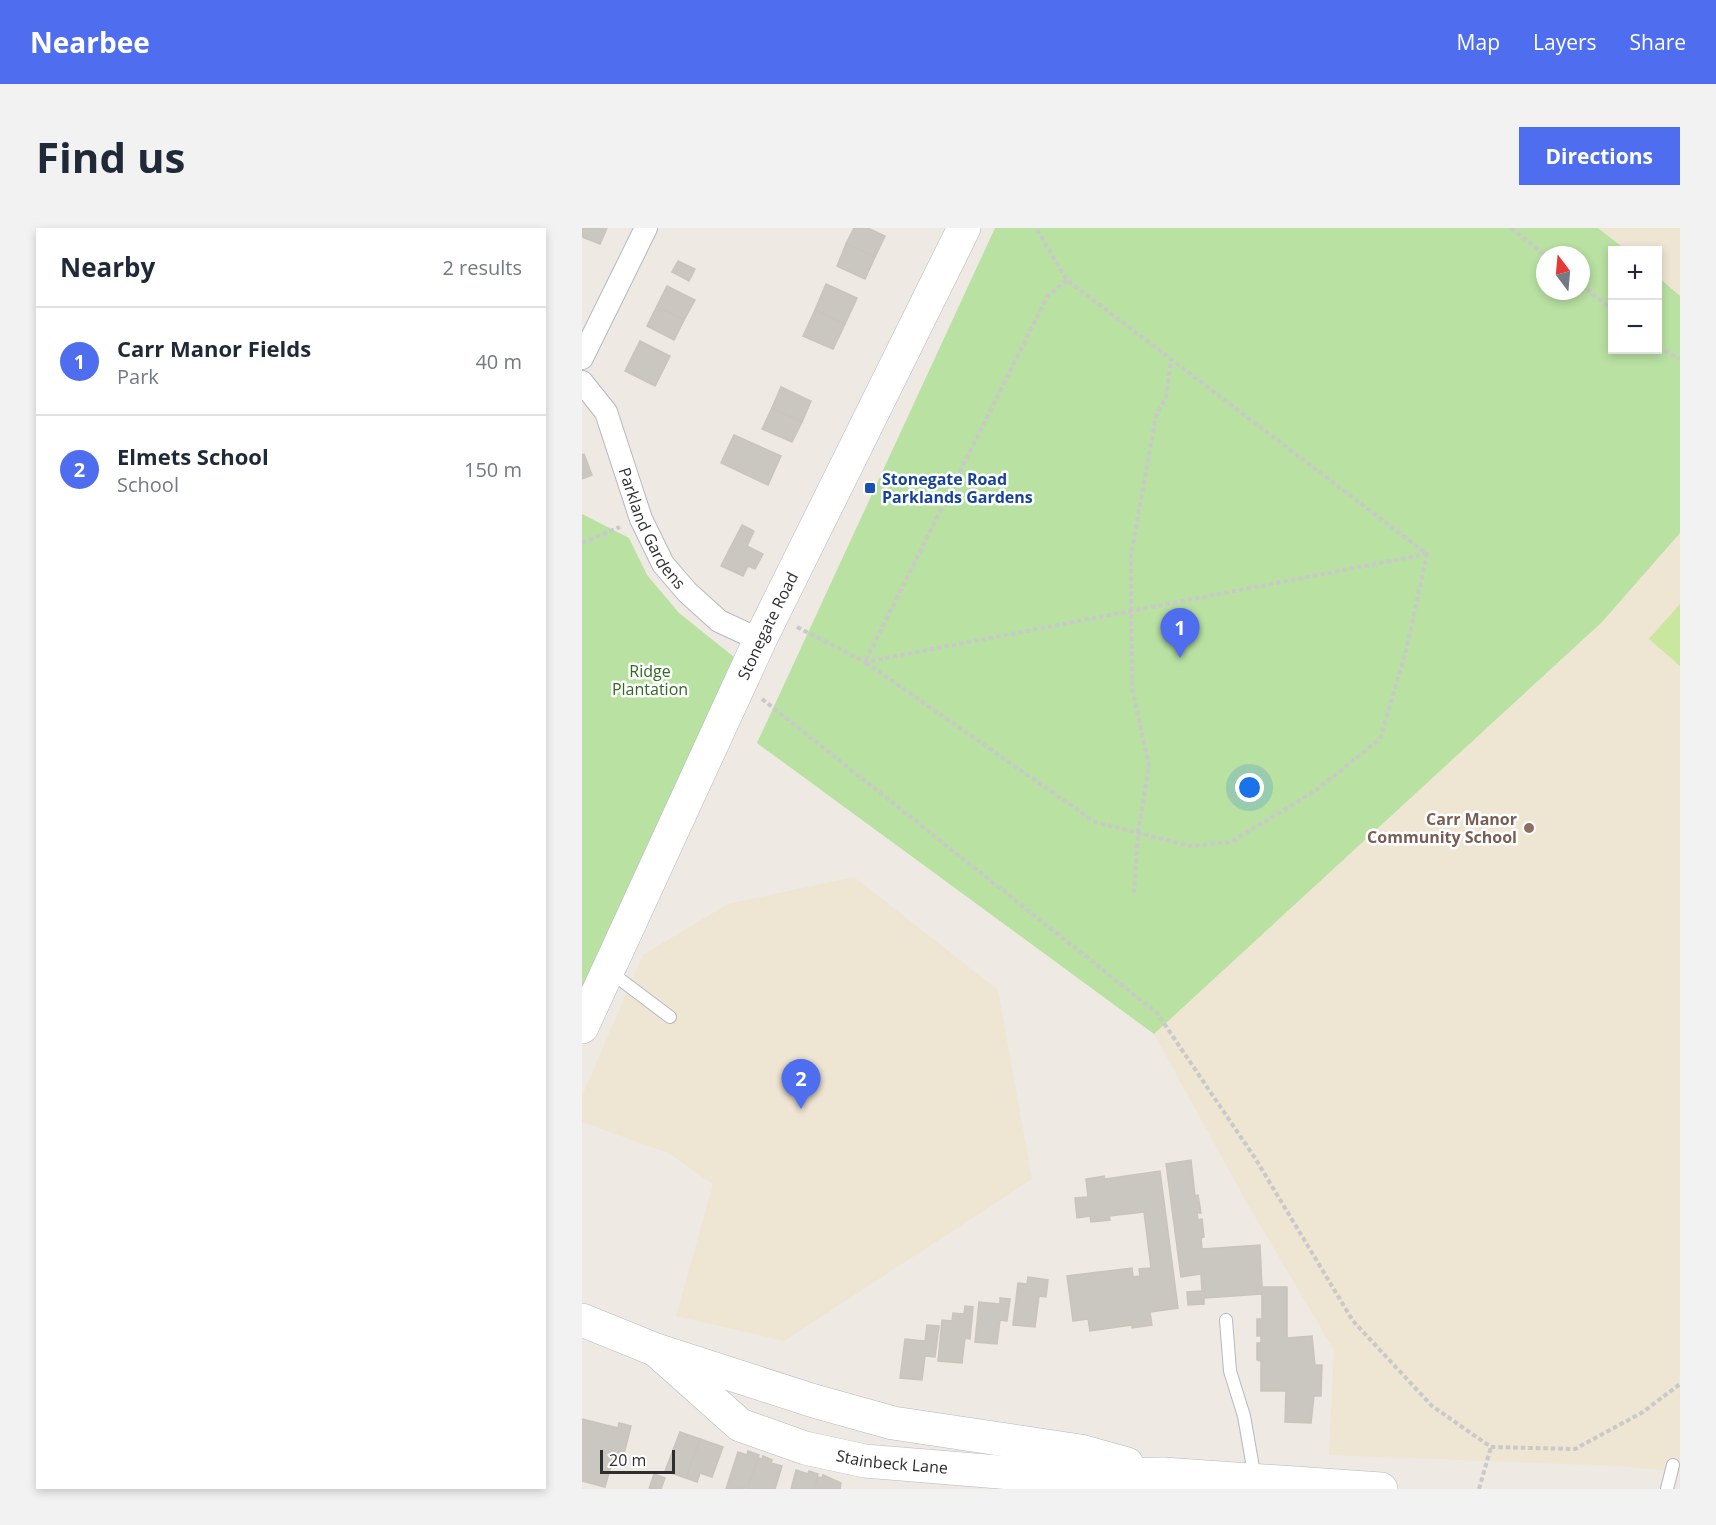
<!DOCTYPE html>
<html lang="en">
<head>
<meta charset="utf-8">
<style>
	body { margin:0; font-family:"Open Sans",sans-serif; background:#f2f2f3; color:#1f2937 }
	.controls { position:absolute; right:18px; top:18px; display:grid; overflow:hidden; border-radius:0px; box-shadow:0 3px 9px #0003 }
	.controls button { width:54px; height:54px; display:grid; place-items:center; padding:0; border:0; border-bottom:2px solid #e0e1e3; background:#fff; color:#1f2937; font:30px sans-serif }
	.compass { position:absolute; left:954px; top:18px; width:54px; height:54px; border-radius:50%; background:#fff; box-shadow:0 3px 9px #0003; rotate:344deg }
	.scale { position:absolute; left:18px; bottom:15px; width:75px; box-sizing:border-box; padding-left:6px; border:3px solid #2e2e2e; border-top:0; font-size:16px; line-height:21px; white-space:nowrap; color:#2e2e2e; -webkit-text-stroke:4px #fff; paint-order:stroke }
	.you { position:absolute; left:668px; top:560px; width:21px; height:21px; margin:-15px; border:4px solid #fff; border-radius:50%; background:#1a73e8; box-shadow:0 0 0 9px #1a73e833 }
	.badge { display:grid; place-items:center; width:39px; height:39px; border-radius:50%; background:#4e6eef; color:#fff; font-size:20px; font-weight:700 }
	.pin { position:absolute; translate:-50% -50px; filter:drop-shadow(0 2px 3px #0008) }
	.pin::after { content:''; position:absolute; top:32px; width:21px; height:18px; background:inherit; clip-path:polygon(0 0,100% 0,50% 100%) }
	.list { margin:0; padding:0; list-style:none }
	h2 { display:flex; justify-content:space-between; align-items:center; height:78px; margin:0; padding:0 24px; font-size:26px }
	h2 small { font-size:20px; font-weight:400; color:#747a83 }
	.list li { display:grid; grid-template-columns:39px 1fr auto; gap:18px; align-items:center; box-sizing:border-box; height:108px; padding:0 24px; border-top:2px solid #e0e1e3 }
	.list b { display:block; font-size:22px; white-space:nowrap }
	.list p { margin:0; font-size:20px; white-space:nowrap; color:#747a83 }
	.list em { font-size:20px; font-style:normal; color:#747a83 }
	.map { position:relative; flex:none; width:1098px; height:1261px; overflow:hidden; border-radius:0px }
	header { display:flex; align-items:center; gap:36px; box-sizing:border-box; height:84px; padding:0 30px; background:#4e6eef; color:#fff }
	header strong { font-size:28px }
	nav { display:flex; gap:33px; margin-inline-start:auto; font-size:21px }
	.intro { display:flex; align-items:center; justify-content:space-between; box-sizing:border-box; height:144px; padding:0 36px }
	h1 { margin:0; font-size:42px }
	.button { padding:15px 27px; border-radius:0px; background:#4e6eef; color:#fff; font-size:21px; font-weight:700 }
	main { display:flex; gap:36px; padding:0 36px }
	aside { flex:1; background:#fff; border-radius:0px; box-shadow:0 3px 9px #0003 }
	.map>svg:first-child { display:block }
	.education { fill:#eee5d3 }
	.green { fill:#b9e1a2; fill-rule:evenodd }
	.pitch { fill:#cae79f }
	.building { fill:#cac7c0; stroke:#cac4bb; stroke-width:1.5 }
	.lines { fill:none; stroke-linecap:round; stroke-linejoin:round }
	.lane-casing { stroke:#b5b8c0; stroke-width:14 }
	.street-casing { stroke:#b5b8c0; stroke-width:24 }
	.secondary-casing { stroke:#b5b8c0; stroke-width:34 }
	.path { stroke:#c9c9c9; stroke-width:4; stroke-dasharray:4.5 3; stroke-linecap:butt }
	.lane { stroke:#fff; stroke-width:12 }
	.street { stroke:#fff; stroke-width:22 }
	.secondary { stroke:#fff; stroke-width:33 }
	.transit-dot { fill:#1a4fb4; stroke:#fff; stroke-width:2 }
	.education-dot { fill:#8d6e63; stroke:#fff; stroke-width:2 }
	.labels { text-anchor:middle; stroke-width:5; stroke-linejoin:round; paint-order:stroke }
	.transit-label { font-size:16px; font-weight:bold; fill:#164399; stroke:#fff; text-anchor:start }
	.street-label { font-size:16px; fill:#2e2e2e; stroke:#fff }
	.park-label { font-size:16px; fill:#306920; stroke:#fff }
	.education-label { font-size:16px; font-weight:bold; fill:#785e54; stroke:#fff; text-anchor:end }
</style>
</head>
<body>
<header>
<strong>Nearbee</strong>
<nav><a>Map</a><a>Layers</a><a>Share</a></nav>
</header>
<div class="intro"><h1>Find us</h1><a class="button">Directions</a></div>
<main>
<aside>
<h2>Nearby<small>2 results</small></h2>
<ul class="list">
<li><span class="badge">1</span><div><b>Carr Manor Fields</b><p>Park</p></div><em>40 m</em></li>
<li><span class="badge">2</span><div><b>Elmets School</b><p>School</p></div><em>150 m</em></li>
</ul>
</aside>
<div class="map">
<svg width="1098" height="1261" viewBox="0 0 1098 1261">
	<rect width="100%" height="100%" fill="#eee9e2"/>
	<g class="education">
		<path d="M1016 0H1098V68L1076 49V22H1044Z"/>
		<path d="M1098 305V1244L1037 1238 747 1227 752 1122 665 975 572 806 1020 394Z"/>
		<path d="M272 649 416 762 450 951 202 1113 94 1088 131 956 86 925 0 894V868L61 727 146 676Z"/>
	</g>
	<g class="green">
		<path d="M413 0H1016L1044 22H1030V122H1076V49L1098 68V305L1020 394 572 806 175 515ZM963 27H999V63H963Z"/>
		<path d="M0 286 47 310 65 347 97 385 152 429 0 766Z"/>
	</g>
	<path class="pitch" d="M1098 376V438L1067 411Z"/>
	<g class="building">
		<path d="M0 0H25L18 16 0 9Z"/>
		<path d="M272 0H286L303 8 293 29 264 16Z"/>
		<path d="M264 16 293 29 283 51 255 38Z"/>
		<path d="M96 33 113 41 107 53 90 44Z"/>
		<path d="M244 56 275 70 263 96 233 82Z"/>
		<path d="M85 58 113 72 102 92 75 78Z"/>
		<path d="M75 78 102 92 92 112 65 98Z"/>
		<path d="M233 82 263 96 251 121 221 108Z"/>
		<path d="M58 113 88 128 73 158 43 143Z"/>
		<path d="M199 159 229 173 220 194 190 180Z"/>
		<path d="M190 180 220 194 210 214 180 201Z"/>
		<path d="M152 207 199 228 186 257 139 235Z"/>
		<path d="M2 226 10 247 0 251V227Z"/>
		<path d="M160 297 172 303 165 318 181 326 173 341 166 338 161 348 139 338Z"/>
		<path d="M609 932 613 968 616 967 619 985H615L616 992 620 991 622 1009 619 1010 620 1021 678 1017 680 1059H705V1110L730 1108 733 1137H740L739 1168H732L729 1195 703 1194 704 1163H679V1133L675 1132V1115H679V1108H675V1091H680V1066L622 1070V1076L606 1077 605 1064 620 1063 619 1046 599 1049 584 936Z"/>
		<path d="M578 943 596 1080 568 1084 570 1097 550 1100V1097L508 1103 506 1091 491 1093 485 1048 550 1040 551 1049 558 1048 557 1041 569 1040 562 984 527 988 528 992 509 994 508 988 495 990 493 970 506 969 504 951 522 948 523 951Z"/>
		<path d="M446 1049 466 1052 464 1069 457 1068 453 1099 431 1097 436 1055 445 1056Z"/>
		<path d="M418 1070 428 1071 425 1093 418 1092 415 1116 393 1114 397 1074 418 1076Z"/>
		<path d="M383 1078 391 1079 388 1111 383 1110 380 1135 356 1133 360 1092 370 1093 371 1085 382 1086Z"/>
		<path d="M345 1097 357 1098 353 1129 343 1128 340 1152 318 1150 323 1111 343 1113Z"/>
		<path d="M0 1191 36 1200 37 1195 49 1198 41 1230 32 1227 23 1259 0 1253Z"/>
		<path d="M98 1204 118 1211 104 1250 83 1243Z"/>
		<path d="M118 1211 141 1219 130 1249 118 1245 115 1254 104 1250Z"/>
		<path d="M166 1223 177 1227 166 1260 144 1261 156 1224 165 1227Z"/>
		<path d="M181 1228 190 1232 189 1235 200 1238 193 1261H165L176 1230 180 1231Z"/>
		<path d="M214 1242 226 1246 227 1243 236 1246 232 1261H209Z"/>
		<path d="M72 1246 83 1250 79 1261H67Z"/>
		<path d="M241 1247 259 1255 258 1261H232L236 1249 240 1250Z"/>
	</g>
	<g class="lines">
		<g class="lane-casing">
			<g id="lane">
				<path d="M27 743 88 789"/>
				<path d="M644 1092 648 1143 662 1188 673 1251"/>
				<path d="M1085 1261 1091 1237"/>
			</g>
		</g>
		<g class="street-casing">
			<g id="street">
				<path d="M0 130 64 0"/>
				<path id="s1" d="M0 154 24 184 59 291 81 336 105 364 137 393 178 412"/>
			</g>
		</g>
		<g class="secondary-casing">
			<g id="secondary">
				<path id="s2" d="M0 799 178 412 382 0"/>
				<path d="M0 1092 74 1122 232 1173 311 1195 498 1223 545 1236"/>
				<path id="s3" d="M74 1122 158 1197 223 1220 283 1233 465 1248 581 1246 799 1261"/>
			</g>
		</g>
		<g class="path">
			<path d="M929 0 963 27"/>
			<path d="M485 52 465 69 283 434 513 594 608 618 649 614 733 563 798 511 824 423 845 326"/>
			<path d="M999 56 1030 82"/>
			<path d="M1076 119 1098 131"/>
			<path d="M0 315 38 299"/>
			<path d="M215 399 283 434 845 326 485 52 454 0"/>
			<path d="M180 471 575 785 673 930 771 1093 850 1178 909 1219 993 1221 1061 1184 1098 1156"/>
			<path d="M552 665 556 605 567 537 550 461 549 327 574 188 584 169 589 131"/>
			<path d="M897 1261 909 1219"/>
		</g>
		<use href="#lane" class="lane"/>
		<use href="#street" class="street"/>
		<use href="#secondary" class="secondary"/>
	</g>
	<rect class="transit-dot" x="282" y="254" width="12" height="12" rx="3"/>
	<circle class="education-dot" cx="947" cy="600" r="6"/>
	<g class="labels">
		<g class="transit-label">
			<text x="300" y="257">Stonegate Road<tspan x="300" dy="18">Parklands Gardens</tspan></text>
		</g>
		<g class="street-label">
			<text dy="6" stroke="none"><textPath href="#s1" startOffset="164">Parkland Gardens</textPath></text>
			<text dy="6" stroke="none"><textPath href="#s2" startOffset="442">Stonegate Road</textPath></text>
			<text dy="6" stroke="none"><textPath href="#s3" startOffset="270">Stainbeck Lane</textPath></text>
		</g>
		<g class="park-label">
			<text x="68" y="449">Ridge<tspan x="68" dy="18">Plantation</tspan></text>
		</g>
		<g class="education-label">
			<text x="935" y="597">Carr Manor<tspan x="935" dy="18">Community School</tspan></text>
		</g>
	</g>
</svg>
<div class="controls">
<button>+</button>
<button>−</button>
</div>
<svg class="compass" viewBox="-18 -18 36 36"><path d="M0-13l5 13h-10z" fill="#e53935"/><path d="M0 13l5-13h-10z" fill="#747a83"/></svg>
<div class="scale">20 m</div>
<div class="you"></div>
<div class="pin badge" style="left:598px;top:430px">1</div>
<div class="pin badge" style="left:219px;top:881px">2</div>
</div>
</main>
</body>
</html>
